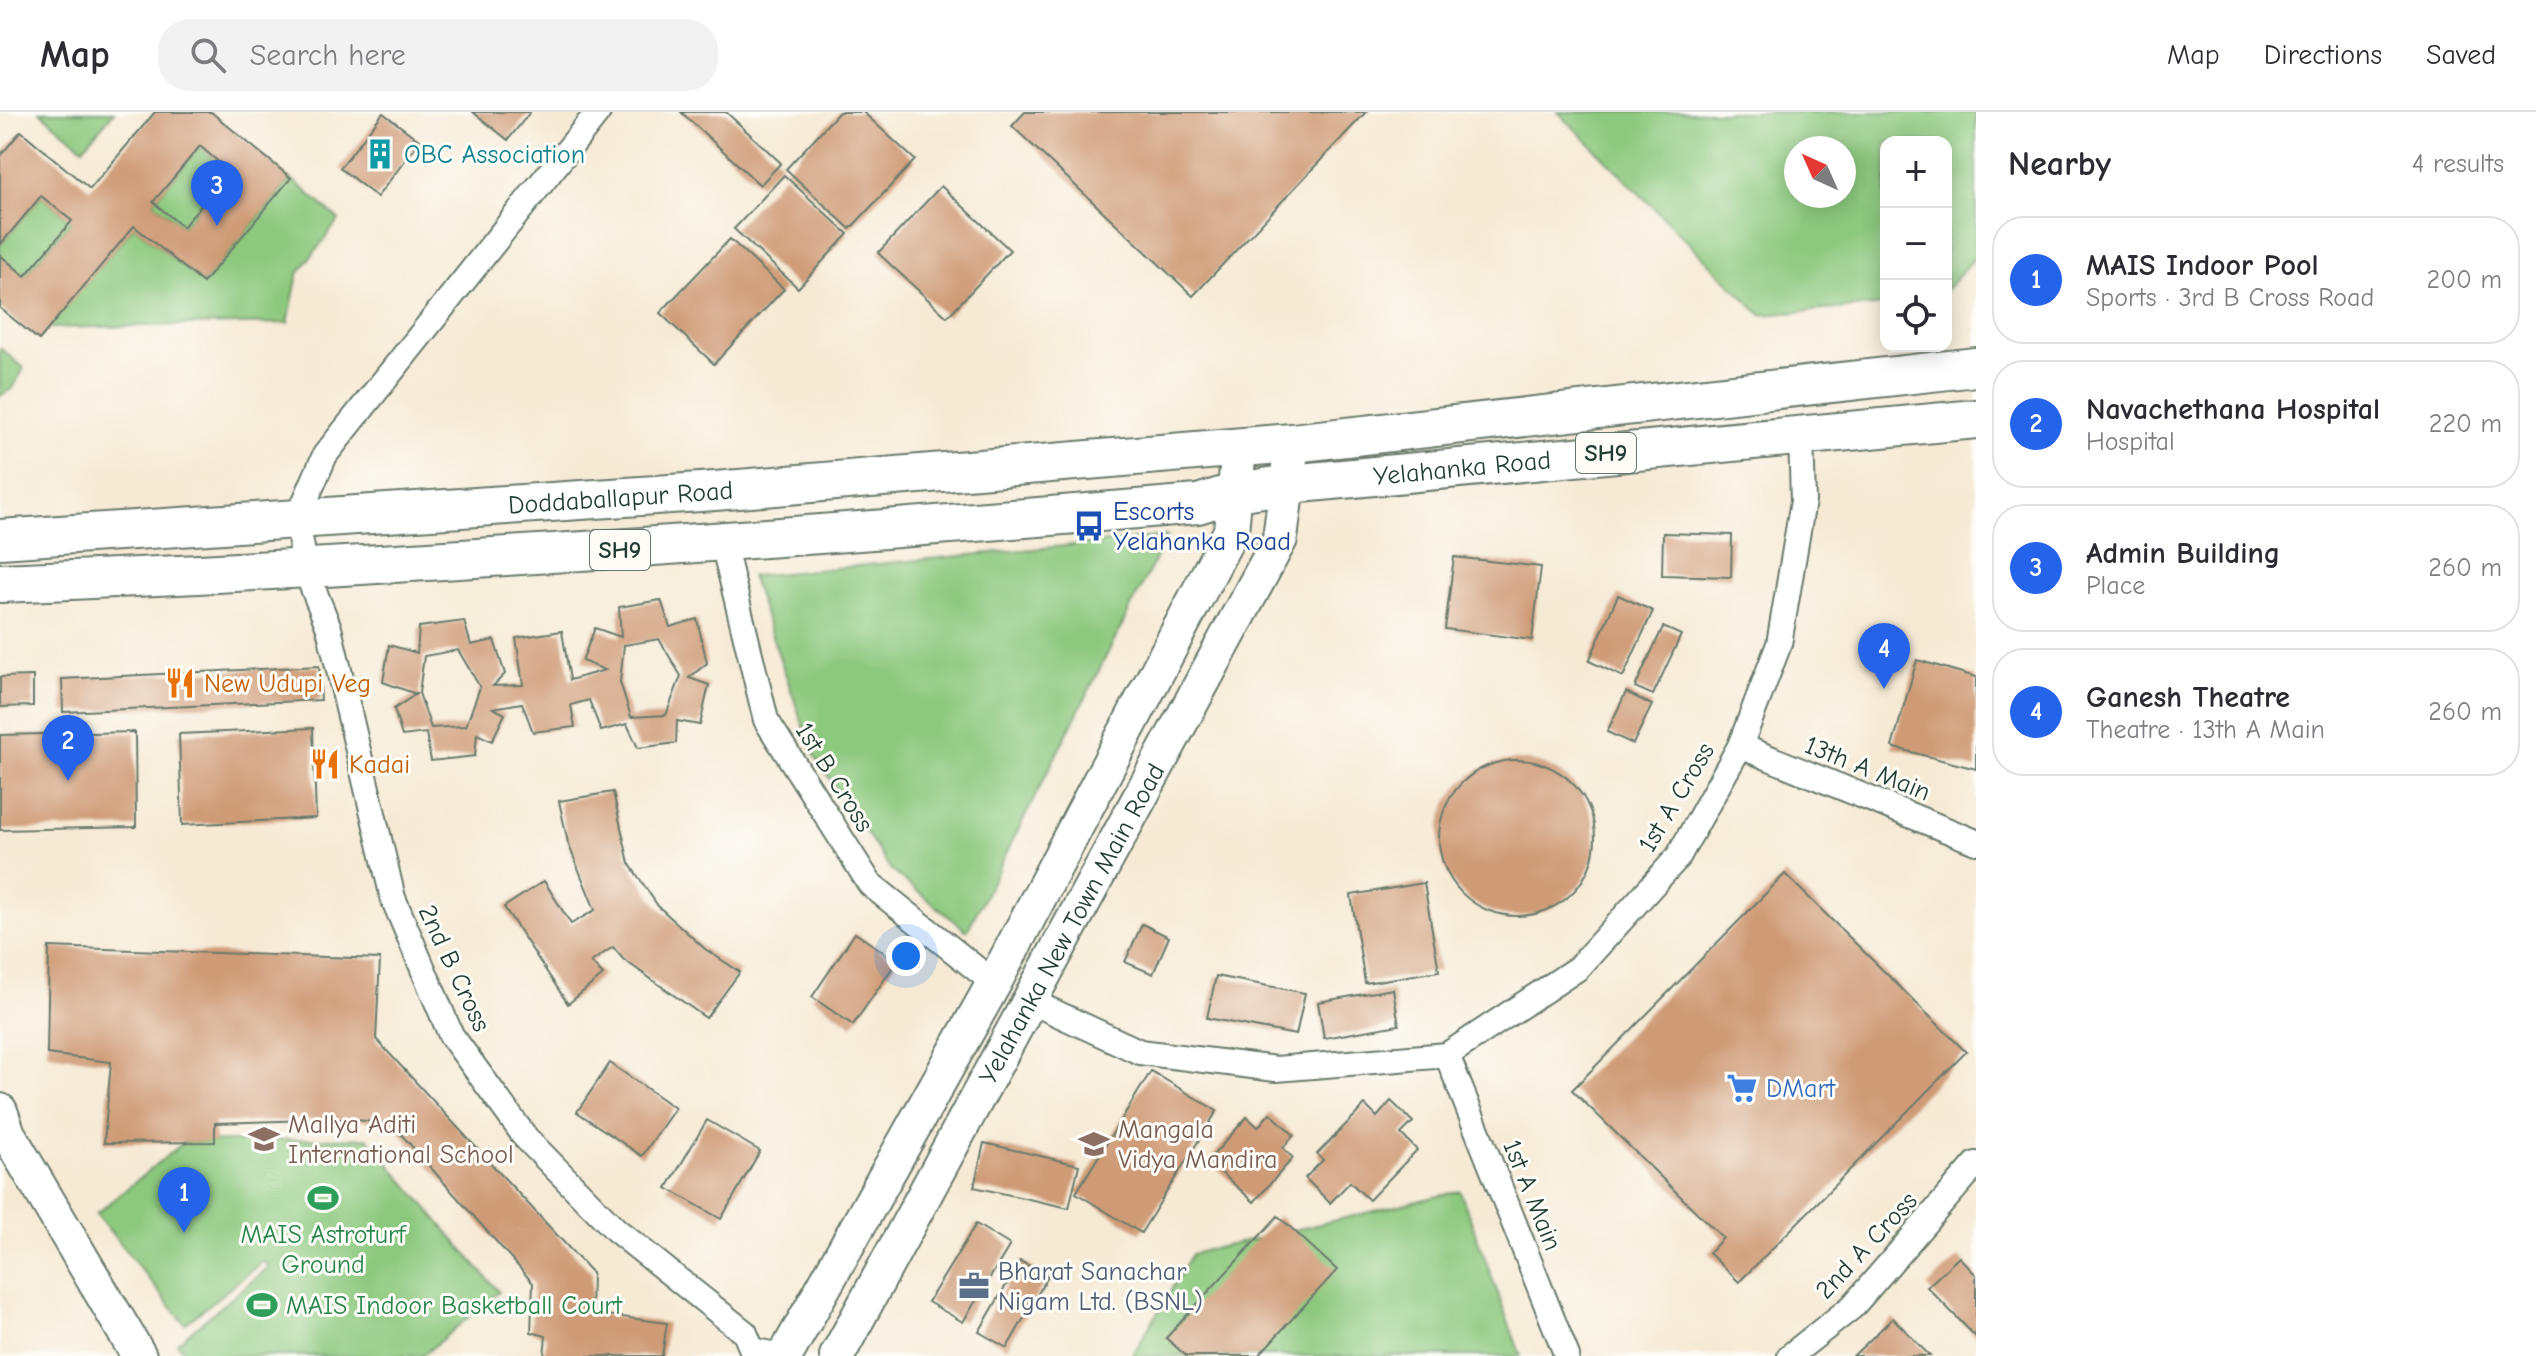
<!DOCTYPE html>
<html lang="en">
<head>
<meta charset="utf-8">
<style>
	body { margin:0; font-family:"Comic Neue",sans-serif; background:#f2f2f3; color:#2b2b33 }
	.controls { position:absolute; right:24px; top:24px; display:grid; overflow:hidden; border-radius:16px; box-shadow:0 4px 20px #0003 }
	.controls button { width:72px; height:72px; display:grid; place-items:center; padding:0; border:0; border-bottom:2px solid #e1e1e2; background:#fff; color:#2b2b33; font:40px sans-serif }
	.compass { position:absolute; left:1784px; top:24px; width:72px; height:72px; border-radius:50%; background:#fff; box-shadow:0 4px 20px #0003; rotate:315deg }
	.you { position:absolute; left:906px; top:844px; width:28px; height:28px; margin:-20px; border:6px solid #fff; border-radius:50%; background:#1a73e8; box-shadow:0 0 0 12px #1a73e833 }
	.badge { display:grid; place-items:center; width:52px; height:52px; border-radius:50%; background:#2563eb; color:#fff; font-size:26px; font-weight:700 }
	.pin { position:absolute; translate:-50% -66px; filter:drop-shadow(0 2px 4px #0008) }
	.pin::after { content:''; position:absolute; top:42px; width:28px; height:24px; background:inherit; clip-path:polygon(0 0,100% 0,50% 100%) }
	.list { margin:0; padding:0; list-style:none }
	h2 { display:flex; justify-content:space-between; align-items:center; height:104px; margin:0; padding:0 32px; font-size:34px }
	h2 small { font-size:26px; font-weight:400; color:#7c7c81 }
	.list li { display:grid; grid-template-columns:52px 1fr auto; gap:24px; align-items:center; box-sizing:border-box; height:128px; margin:0 16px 16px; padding:0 16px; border:2px solid #e1e1e2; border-radius:32px }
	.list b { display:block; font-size:30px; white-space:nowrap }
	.list p { margin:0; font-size:26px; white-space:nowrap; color:#7c7c81 }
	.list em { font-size:26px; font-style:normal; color:#7c7c81 }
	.icon { flex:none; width:44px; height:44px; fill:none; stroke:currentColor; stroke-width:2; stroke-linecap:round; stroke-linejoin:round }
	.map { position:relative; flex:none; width:1976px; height:1244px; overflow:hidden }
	header { display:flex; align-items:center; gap:48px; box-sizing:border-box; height:112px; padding:0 40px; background:#fff; border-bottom:2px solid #e1e1e2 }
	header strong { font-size:38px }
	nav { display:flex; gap:44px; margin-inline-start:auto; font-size:28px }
	.search { width:560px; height:72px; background:#f2f2f3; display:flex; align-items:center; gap:20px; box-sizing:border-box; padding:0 28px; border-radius:32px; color:#7c7c81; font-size:30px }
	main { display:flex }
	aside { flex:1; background:#fff }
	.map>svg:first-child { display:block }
	.green { fill:#8cc87e; stroke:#568259; stroke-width:2; fill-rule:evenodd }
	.building { fill:#cf9b77; fill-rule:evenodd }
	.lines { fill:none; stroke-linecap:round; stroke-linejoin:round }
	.street-casing { stroke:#6a7a6c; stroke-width:28 }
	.secondary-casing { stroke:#6a7a6c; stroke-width:38 }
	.primary-casing { stroke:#6a7a6c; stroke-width:42 }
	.street { stroke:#fff; stroke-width:24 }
	.secondary { stroke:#fff; stroke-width:34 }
	.primary { stroke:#fff; stroke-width:38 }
	.labels { text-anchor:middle; stroke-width:6; stroke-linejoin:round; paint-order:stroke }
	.shield { fill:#fdfcf7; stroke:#62766e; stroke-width:2 }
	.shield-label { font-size:24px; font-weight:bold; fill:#1f3d34 }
	.culture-label { font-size:26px; fill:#0d838f; stroke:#fdfcf7; text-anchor:start }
	.street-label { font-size:26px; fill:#1f3d34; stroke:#fdfcf7 }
	.transit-label { font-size:26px; fill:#164399; stroke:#fdfcf7; text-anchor:start }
	.food-label { font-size:26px; fill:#c56008; stroke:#fdfcf7; text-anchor:start }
	.shop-label { font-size:26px; fill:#366cbe; stroke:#fdfcf7; text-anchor:start }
	.education-label { font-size:26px; fill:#785e54; stroke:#fdfcf7; text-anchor:start }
	.leisure-label { font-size:26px; fill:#27864d; stroke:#fdfcf7 }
	.service-label { font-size:26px; fill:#4e5e75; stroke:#fdfcf7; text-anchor:start }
</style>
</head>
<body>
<header>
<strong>Map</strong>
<div class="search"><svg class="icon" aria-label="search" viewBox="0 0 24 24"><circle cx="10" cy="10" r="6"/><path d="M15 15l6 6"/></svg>Search here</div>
<nav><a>Map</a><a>Directions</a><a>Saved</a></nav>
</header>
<main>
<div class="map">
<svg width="1976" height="1244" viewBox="0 0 1976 1244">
	<rect width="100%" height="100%" fill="#fdfcf7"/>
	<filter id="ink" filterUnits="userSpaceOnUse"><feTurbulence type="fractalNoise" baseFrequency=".0125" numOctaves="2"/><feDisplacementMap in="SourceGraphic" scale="16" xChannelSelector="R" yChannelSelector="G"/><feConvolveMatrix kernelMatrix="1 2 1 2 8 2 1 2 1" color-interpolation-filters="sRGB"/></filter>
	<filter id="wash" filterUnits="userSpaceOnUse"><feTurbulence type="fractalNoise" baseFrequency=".006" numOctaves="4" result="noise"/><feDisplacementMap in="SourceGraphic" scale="32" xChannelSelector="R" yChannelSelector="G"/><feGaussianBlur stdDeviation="1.8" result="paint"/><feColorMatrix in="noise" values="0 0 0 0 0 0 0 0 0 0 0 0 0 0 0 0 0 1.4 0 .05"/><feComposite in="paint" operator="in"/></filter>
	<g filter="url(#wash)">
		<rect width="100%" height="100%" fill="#f6ead5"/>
		<g class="green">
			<path d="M40 0H114L83 36Z"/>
			<path d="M1558 0H1976V144L1946 178V30H1886V193L1761 203ZM1796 36H1844V84H1796Z"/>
			<path d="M200 34 229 59 183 115 153 90Z"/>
			<path d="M291 66 339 108 298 162 288 211 48 216 134 114 203 171Z"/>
			<path d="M41 84 72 109 25 164 0 144V133Z"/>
			<path d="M0 236 24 256 13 276 0 284Z"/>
			<path d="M1167 424 967 819 891 758 813 641 751 464Z"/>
			<path d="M367 1026 499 1180 422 1244H188L177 1231 269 1155 263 1149 185 1212 96 1102 184 1030Z"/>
			<path d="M1460 1079 1521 1244H1132L1192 1142Z"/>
		</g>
		<g id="blocks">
			<g class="building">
				<path d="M155 0H211L291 66 203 171 134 114 39 228 0 196V143L25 164 72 109 41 84 0 133V44L21 19 90 77ZM200 34 229 59 183 115 153 90Z"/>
				<path d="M473 0H530L508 28Z"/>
				<path d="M681 0H726L781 51 760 73Z"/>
				<path d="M839 0H863L915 48 850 117 786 57Z"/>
				<path d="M1025 0H1366L1193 184 1012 14Z"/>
				<path d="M383 1 420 29 377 85 340 56Z"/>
				<path d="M784 63 848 122 798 176 734 117Z"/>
				<path d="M941 74 1010 138 947 205 878 141Z"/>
				<path d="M730 127 784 177 714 252 660 201Z"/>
				<path d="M1663 421 1732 423 1731 465 1662 463Z"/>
				<path d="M1454 445 1541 455 1532 528 1445 517Z"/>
				<path d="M1618 483 1653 499 1623 565 1589 549Z"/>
				<path d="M661 488 670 515 697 507 707 551 689 566 709 573 700 613 677 609 676 631 638 636 627 612 601 619 589 588 571 593 575 615 533 620 522 591 493 596 505 602 492 629 477 622 475 644 431 649 426 621 402 624 394 597 416 582 383 570 389 533 417 541 419 515 464 509 471 533 494 528 505 562 493 574 523 573 516 526 562 519 570 568 605 558 582 549 595 516 621 525 619 495ZM659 527 681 564 666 603 631 605 620 570 624 533ZM458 538 480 575 466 614 431 616 419 581 424 544Z"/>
				<path d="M1663 515 1681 523 1653 583 1635 575Z"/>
				<path d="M1917 548 1976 565V657L1892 635Z"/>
				<path d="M319 554 321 588 63 600 62 567Z"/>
				<path d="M33 564V594L0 595V565Z"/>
				<path d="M1626 580 1652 593 1633 632 1607 620Z"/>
				<path d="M313 616 316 706 182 713 179 622Z"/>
				<path d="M135 620 136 715 0 718V623Z"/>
				<circle cx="1517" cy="726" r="78"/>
				<path d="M613 680 629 751 658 794 705 837 740 860 706 906 623 847 613 835 591 850 603 863 568 892 504 795 544 769 571 812 595 798 568 731 559 689Z"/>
				<path d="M1785 762 1966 940 1739 1170 1709 1141 1723 1126 1572 978Z"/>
				<path d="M1424 771 1439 859 1365 871 1351 783Z"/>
				<path d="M1142 812 1169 825 1153 862 1125 850Z"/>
				<path d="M855 821 897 849 853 913 812 885Z"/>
				<path d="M49 835 380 847 376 927 592 1161 591 1201 667 1211 662 1244H544L546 1224 531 1220 533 1171 392 1012 347 1007 215 1011V1030L104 1031 111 950 47 942Z"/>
				<path d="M1216 864 1305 881 1296 923 1207 906Z"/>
				<path d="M1393 877 1399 913 1324 926 1318 890Z"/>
				<path d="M610 951 675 996 642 1044 577 1000Z"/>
				<path d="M1151 959 1217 999 1141 1121 1076 1081Z"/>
				<path d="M1391 989 1413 1010 1401 1022 1417 1038 1369 1088 1350 1070 1330 1091 1305 1066 1323 1048 1317 1042 1365 993 1377 1005Z"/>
				<path d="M1270 1001 1294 1023 1283 1036 1293 1046 1254 1090 1208 1049 1247 1005 1258 1015Z"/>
				<path d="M707 1008 760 1039 721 1107 667 1076Z"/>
				<path d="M984 1031 1079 1053 1069 1096 974 1075Z"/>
				<path d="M1278 1104 1337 1158 1258 1244H1186L1166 1226Z"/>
				<path d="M976 1112 1010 1133 963 1210 928 1190Z"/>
				<path d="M1959 1145 1976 1163V1225L1927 1175Z"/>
				<path d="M1020 1149 1048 1164 1007 1236 979 1220Z"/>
				<path d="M1893 1206 1930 1244H1853Z"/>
			</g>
		</g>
	</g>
	<g filter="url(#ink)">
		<use href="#blocks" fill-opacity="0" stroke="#6a7a6c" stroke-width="2"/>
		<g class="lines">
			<g class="street-casing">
				<g id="street">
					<path d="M598 0 325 343 297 408 306 459 329 516 393 786 451 923 526 1026 616 1118 745 1221 752 1238 781 1244"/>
					<path d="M723 431 766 608 870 772 994 871"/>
					<path d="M1740 634 1976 730"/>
					<path d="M1028 888 1140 940 1276 957 1447 943 1578 856 1678 745 1740 634 1779 532 1803 389 1801 323"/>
					<path d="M1447 943 1567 1244"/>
					<path d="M1790 1244 1852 1195 1976 1052"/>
				</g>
			</g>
			<g class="secondary-casing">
				<g id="secondary">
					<path d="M0 999 8 1022 139 1244"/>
					<path d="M785 1244 994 871 1231 419 1239 336"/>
					<path id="s1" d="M837 1244 1280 427 1292 331"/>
				</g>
			</g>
			<g class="primary-casing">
				<g id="primary">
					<path id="s2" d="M0 427 715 379 1292 331 1976 255"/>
					<path id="s3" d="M0 471C400 455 799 425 1198 392L1236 380 1290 372 1976 307"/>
				</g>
			</g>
			<use href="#street" class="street"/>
			<use href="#secondary" class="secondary"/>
			<use href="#primary" class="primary"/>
		</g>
	</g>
	<defs>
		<g id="building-bare" transform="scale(2.4)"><path d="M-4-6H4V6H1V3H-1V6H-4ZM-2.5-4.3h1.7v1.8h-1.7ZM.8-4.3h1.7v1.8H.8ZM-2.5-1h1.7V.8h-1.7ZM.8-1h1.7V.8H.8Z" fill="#0f9aa8" stroke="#fdfcf7" stroke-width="2.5" paint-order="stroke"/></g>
		<g id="bus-bare" transform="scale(2.4)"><path d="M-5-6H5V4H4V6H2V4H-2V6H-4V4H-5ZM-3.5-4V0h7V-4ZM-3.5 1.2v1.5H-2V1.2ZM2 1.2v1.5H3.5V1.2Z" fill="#1a4fb4" stroke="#fdfcf7" stroke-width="2.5" paint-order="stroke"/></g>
		<g id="restaurant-bare" transform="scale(2.4)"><path d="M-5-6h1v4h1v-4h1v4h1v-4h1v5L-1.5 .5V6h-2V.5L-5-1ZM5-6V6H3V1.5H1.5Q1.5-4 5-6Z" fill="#e8710a" stroke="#fdfcf7" stroke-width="2.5" paint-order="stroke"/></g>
		<g id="supermarket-bare" transform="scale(2.4)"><path d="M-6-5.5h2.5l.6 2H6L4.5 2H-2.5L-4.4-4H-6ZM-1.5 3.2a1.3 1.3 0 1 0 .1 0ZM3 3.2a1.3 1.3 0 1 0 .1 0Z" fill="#3f7fe0" stroke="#fdfcf7" stroke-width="2.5" paint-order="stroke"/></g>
		<g id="school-bare" transform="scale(2.4)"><path d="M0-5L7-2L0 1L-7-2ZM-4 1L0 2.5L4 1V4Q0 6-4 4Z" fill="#8d6e63" stroke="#fdfcf7" stroke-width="2.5" paint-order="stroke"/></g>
		<g id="stadium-bare" transform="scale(2.4)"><path d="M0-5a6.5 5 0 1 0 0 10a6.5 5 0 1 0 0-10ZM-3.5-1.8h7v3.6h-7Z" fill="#2e9e5b" stroke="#fdfcf7" stroke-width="2.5" paint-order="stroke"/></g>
		<g id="office-bare" transform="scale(2.4)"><path d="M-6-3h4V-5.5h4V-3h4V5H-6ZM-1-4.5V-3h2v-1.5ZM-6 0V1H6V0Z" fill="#5c6f8a" stroke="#fdfcf7" stroke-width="2.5" paint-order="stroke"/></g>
	</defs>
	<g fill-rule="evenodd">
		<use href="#building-bare" x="380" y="42"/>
		<use href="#bus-bare" x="1089" y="414"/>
		<use href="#restaurant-bare" x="180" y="571"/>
		<use href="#restaurant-bare" x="325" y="652"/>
		<use href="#supermarket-bare" x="1742" y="976"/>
		<use href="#school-bare" x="264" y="1027"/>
		<use href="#school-bare" x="1094" y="1032"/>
		<use href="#stadium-bare" x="323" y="1086"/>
		<use href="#office-bare" x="974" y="1174"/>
		<use href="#stadium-bare" x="262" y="1193"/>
	</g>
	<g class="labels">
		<g class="shield">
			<rect x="1576" y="321" width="60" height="40" rx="6"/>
			<rect x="590" y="418" width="60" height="40" rx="6"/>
		</g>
		<g class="shield-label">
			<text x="1606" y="349">SH9</text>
			<text x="620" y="446">SH9</text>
		</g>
		<g class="culture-label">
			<text x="404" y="51">OBC Association</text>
		</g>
		<g class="street-label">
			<text dy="9" stroke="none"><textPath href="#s3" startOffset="1468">Yelahanka Road</textPath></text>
			<text dy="9" stroke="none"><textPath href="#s2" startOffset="622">Doddaballapur Road</textPath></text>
			<text transform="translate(1868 656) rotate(22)" y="9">13th A Main</text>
			<text transform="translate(835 665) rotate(58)" y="9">1st B Cross</text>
			<text transform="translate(1676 685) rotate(-59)" y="9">1st A Cross</text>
			<text dy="9" stroke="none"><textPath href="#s1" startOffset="492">Yelahanka New Town Main Road</textPath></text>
			<text transform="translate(455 856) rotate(65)" y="9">2nd B Cross</text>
			<text transform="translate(1533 1083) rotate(68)" y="9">1st A Main</text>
			<text transform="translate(1866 1133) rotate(-47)" y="9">2nd A Cross</text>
		</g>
		<g class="transit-label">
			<text x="1113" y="408">Escorts<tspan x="1113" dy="30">Yelahanka Road</tspan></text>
		</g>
		<g class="food-label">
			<text x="204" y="580">New Udupi Veg</text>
			<text x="349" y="661">Kadai</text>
		</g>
		<g class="shop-label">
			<text x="1766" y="985">DMart</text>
		</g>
		<g class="education-label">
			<text x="288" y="1021">Mallya Aditi<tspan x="288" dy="30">International School</tspan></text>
			<text x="1118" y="1026">Mangala<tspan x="1118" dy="30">Vidya Mandira</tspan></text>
		</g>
		<g class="leisure-label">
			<text x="323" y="1131">MAIS Astroturf<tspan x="323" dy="30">Ground</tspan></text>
			<text x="286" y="1202" text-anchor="start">MAIS Indoor Basketball Court</text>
		</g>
		<g class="service-label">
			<text x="998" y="1168">Bharat Sanachar<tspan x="998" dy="30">Nigam Ltd. (BSNL)</tspan></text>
		</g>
	</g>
</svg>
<div class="controls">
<button>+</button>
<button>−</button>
<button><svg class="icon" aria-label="locate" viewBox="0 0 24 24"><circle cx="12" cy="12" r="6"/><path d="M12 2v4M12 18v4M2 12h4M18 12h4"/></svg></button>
</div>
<svg class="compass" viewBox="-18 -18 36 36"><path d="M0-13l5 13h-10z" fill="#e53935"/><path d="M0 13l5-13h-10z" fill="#7c7c81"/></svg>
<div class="you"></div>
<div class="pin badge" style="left:184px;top:1121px">1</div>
<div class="pin badge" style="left:68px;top:669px">2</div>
<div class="pin badge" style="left:217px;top:114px">3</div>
<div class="pin badge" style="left:1884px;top:577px">4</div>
</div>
<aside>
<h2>Nearby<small>4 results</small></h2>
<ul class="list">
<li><span class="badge">1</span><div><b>MAIS Indoor Pool</b><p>Sports · 3rd B Cross Road</p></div><em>200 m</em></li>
<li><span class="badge">2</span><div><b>Navachethana Hospital</b><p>Hospital</p></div><em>220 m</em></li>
<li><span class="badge">3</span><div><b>Admin Building</b><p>Place</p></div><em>260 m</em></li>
<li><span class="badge">4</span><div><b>Ganesh Theatre</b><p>Theatre · 13th A Main</p></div><em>260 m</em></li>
</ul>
</aside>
</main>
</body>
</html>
